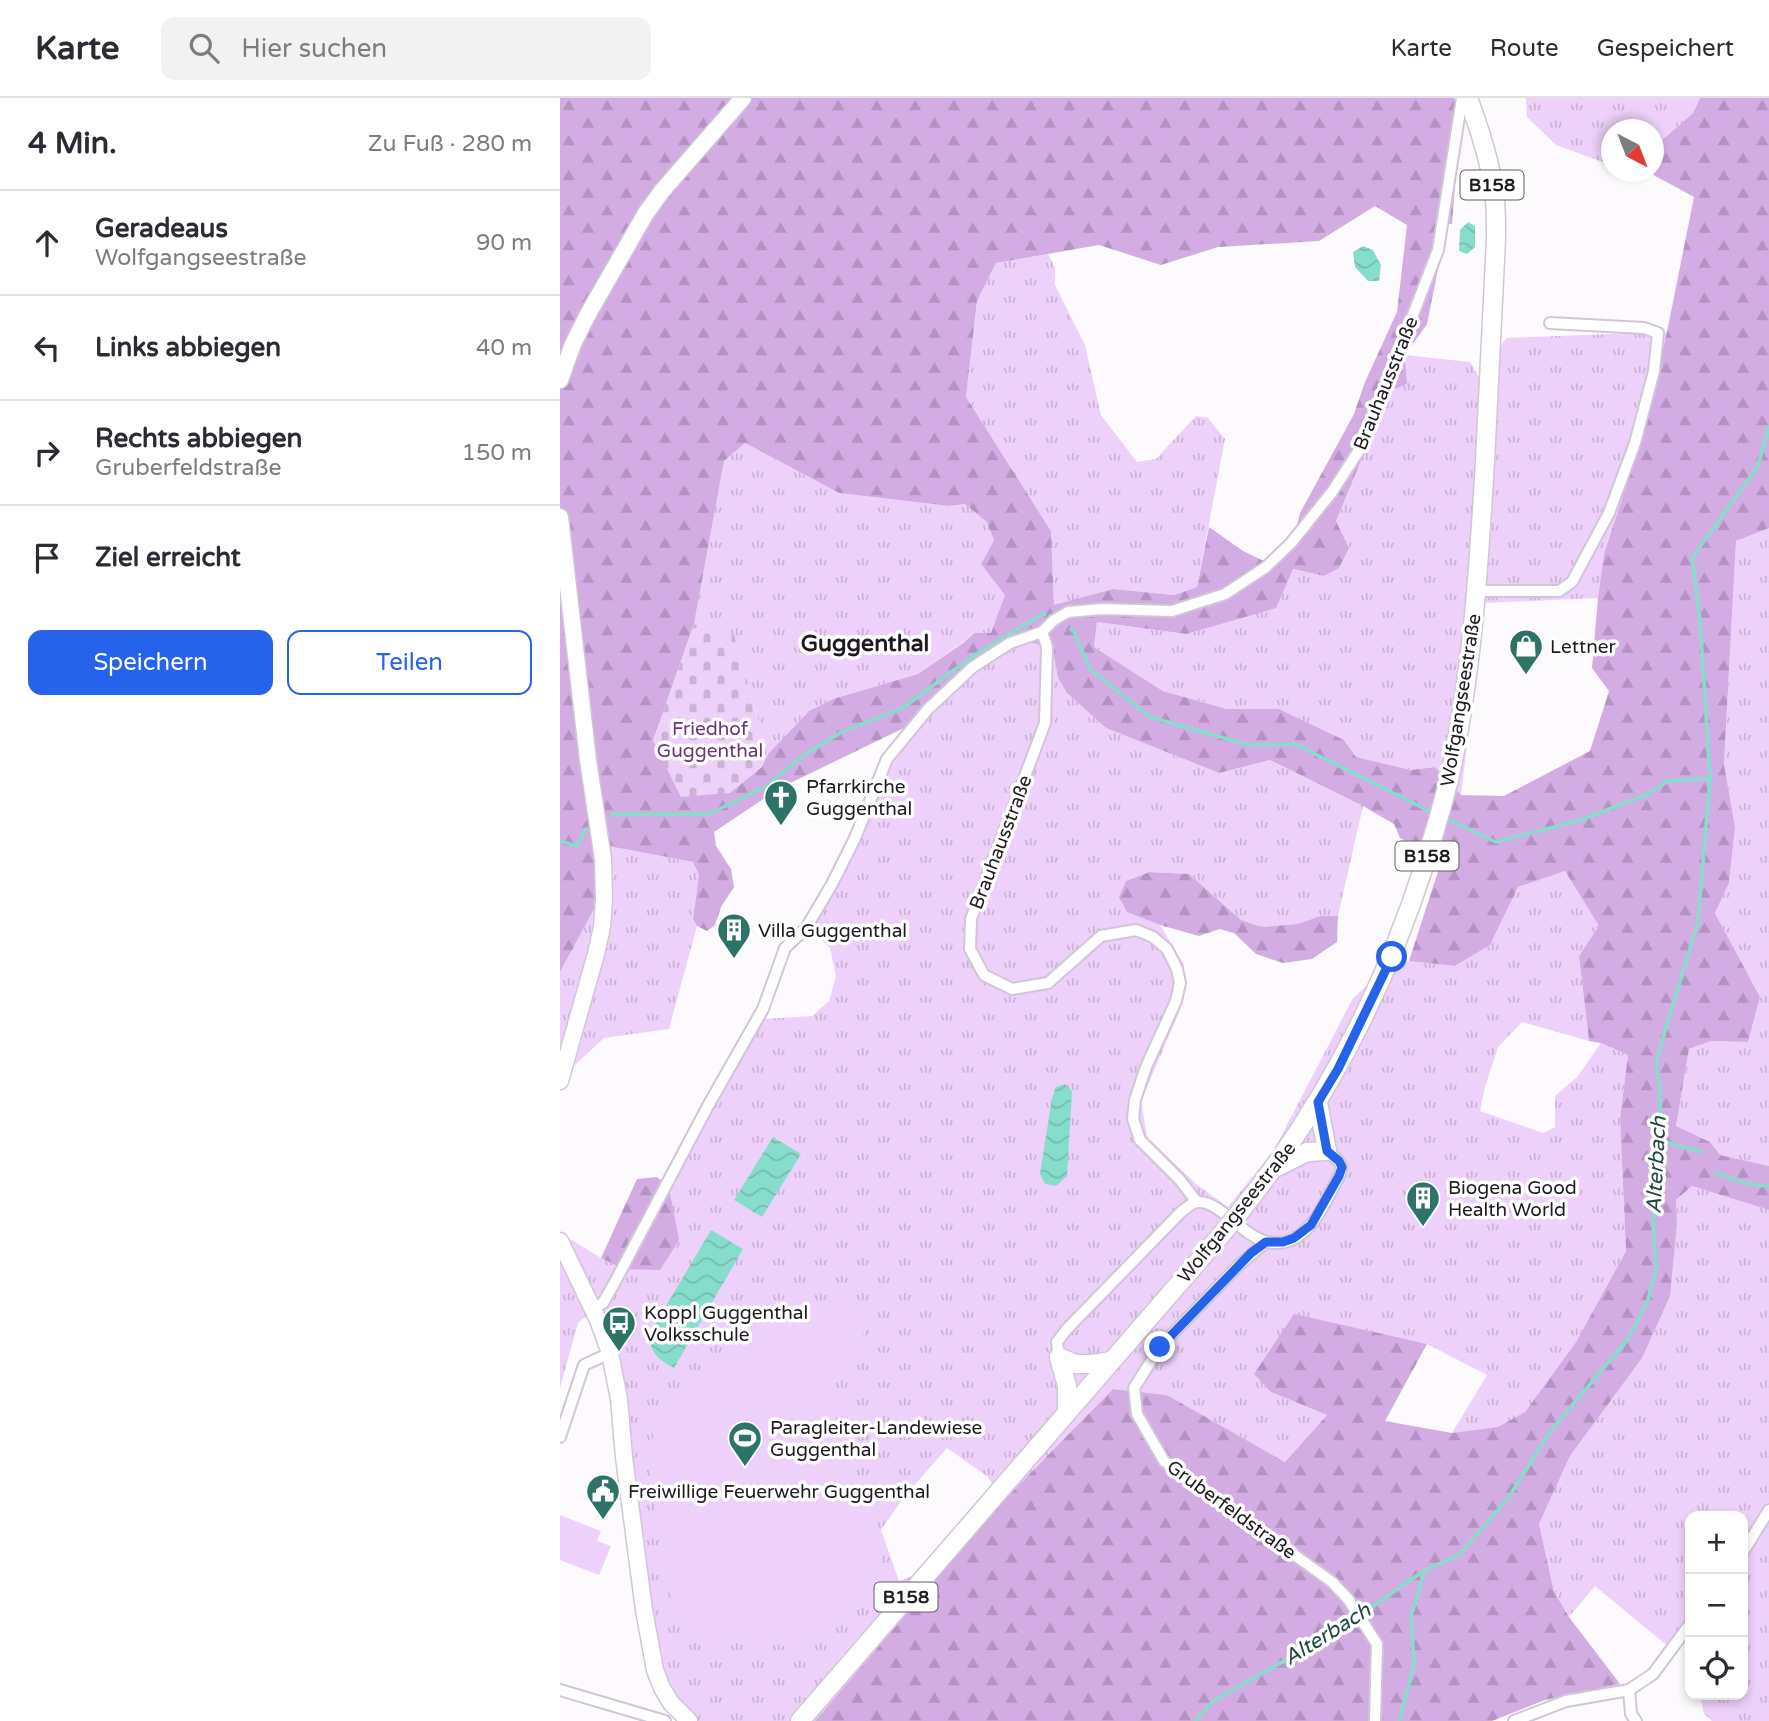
<!DOCTYPE html>
<html lang="de">
<head>
<meta charset="utf-8">
<style>
	body { margin:0; font-family:"Varela Round",sans-serif; background:#f2f2f3; color:#2b2b33 }
	.controls { position:absolute; right:21px; bottom:21px; display:grid; overflow:hidden; border-radius:14px; box-shadow:0 4px 10px #0003 }
	.controls button { width:63px; height:63px; display:grid; place-items:center; padding:0; border:0; border-bottom:2px solid #e1e1e2; background:#fff; color:#2b2b33; font:35px sans-serif }
	.compass { position:absolute; left:1041px; top:21px; width:63px; height:63px; border-radius:50%; background:#fff; box-shadow:0 4px 10px #0003; rotate:138deg }
	.stop { position:absolute; width:21px; height:21px; margin:-16px; border:5px solid #2563eb; border-radius:50%; background:#fff }
	.stop.end { background:#2563eb; border-color:#fff; box-shadow:0 2px 7px #0008 }
	.list { margin:0; padding:0; list-style:none }
	h2 { display:flex; justify-content:space-between; align-items:center; height:91px; margin:0; padding:0 28px; font-size:30px }
	h2 small { font-size:23px; font-weight:400; color:#7c7c81 }
	.list li { display:grid; grid-template-columns:46px 1fr auto; gap:21px; align-items:center; box-sizing:border-box; height:105px; padding:0 28px; border-top:2px solid #e1e1e2 }
	.list b { display:block; font-size:26px; white-space:nowrap }
	.list p { margin:0; font-size:23px; white-space:nowrap; color:#7c7c81 }
	.list em { font-size:23px; font-style:normal; color:#7c7c81 }
	.actions { display:flex; gap:14px; padding:21px 28px }
	.actions a { flex:1; padding:16px 0; border:2px solid #2563eb; border-radius:14px; text-align:center; font-size:24px; color:#2563eb }
	.actions .main { background:#2563eb; color:#fff }
	.icon { flex:none; width:38px; height:38px; fill:none; stroke:currentColor; stroke-width:2; stroke-linecap:round; stroke-linejoin:round }
	.map { position:relative; flex:none; width:1209px; height:1623px; overflow:hidden }
	header { display:flex; align-items:center; gap:42px; box-sizing:border-box; height:98px; padding:0 35px; background:#fff; border-bottom:2px solid #e1e1e2 }
	header strong { font-size:33px }
	nav { display:flex; gap:38px; margin-inline-start:auto; font-size:24px }
	.search { width:490px; height:63px; background:#f2f2f3; display:flex; align-items:center; gap:18px; box-sizing:border-box; padding:0 24px; border-radius:14px; color:#7c7c81; font-size:26px }
	main { display:flex }
	aside { flex:1; background:#fff }
	.map>svg:first-child { display:block }
	.grass { fill:url(#grass-tufts) }
	.forest { fill:url(#forest-firs); fill-rule:evenodd }
	.cemetery { fill:url(#cemetery-stones) }
	.park { fill:#edd1fa }
	.water { fill:url(#water-waves) }
	.lines { fill:none; stroke-linecap:round; stroke-linejoin:round }
	.stream { stroke:#87ddcc; stroke-width:3.5 }
	.minor-casing { stroke:#d1c6d7; stroke-width:14 }
	.secondary-casing { stroke:#d1c6d7; stroke-width:19 }
	.primary-casing { stroke:#d1c6d7; stroke-width:21 }
	.minor { stroke:#fff; stroke-width:10 }
	.secondary { stroke:#fff; stroke-width:16 }
	.primary { stroke:#fff; stroke-width:18 }
	.primary-bridge-casing { stroke:#d1c6d7; stroke-width:21; stroke-linecap:butt }
	.primary-bridge { stroke:#fff; stroke-width:18 }
	.route { stroke:#2563eb; stroke-width:9 }
	.labels { text-anchor:middle; stroke-width:7; stroke-linejoin:round; paint-order:stroke }
	.shield { fill:#fff; stroke:#625f63; stroke-width:2 }
	.shield-label { font-size:18px; font-weight:bold; fill:#1e1a20 }
	.street-label { font-size:19px; fill:#1e1a20; stroke:#fff }
	.poi-label { font-size:19px; fill:#1e1a20; stroke:#fff; text-anchor:start }
	.park-label { font-size:19px; fill:#663679; stroke:#fff }
	.water-label { font-size:21px; font-style:italic; fill:#204740; stroke:#fff }
	.quarter-label { font-size:23px; font-weight:bold; fill:#1e1a20; stroke:#fff }
</style>
</head>
<body>
<header>
<strong>Karte</strong>
<div class="search"><svg class="icon" aria-label="search" viewBox="0 0 24 24"><circle cx="10" cy="10" r="6"/><path d="M15 15l6 6"/></svg>Hier suchen</div>
<nav><a>Karte</a><a>Route</a><a>Gespeichert</a></nav>
</header>
<main>
<aside>
<h2>4 Min.<small>Zu Fuß · 280 m</small></h2>
<ul class="list">
<li><svg class="icon" aria-label="ahead" viewBox="0 0 24 24"><path d="M12 20V5M6 11l6-6 6 6"/></svg><div><b>Geradeaus</b><p>Wolfgangseestraße</p></div><em>90 m</em></li>
<li><svg class="icon" aria-label="left" viewBox="0 0 24 24"><path d="M17 20v-9H6M10 6l-5 5 5 5"/></svg><div><b>Links abbiegen</b></div><em>40 m</em></li>
<li><svg class="icon" aria-label="right" viewBox="0 0 24 24"><path d="M7 20v-9h11M14 6l5 5-5 5"/></svg><div><b>Rechts abbiegen</b><p>Gruberfeldstraße</p></div><em>150 m</em></li>
<li><svg class="icon" aria-label="arrive" viewBox="0 0 24 24"><path d="M6 21V4h12l-3 4 3 4H6"/></svg><div><b>Ziel erreicht</b></div></li>
</ul>
<div class="actions"><a class="main">Speichern</a><a>Teilen</a></div>
</aside>
<div class="map">
<svg width="1209" height="1623" viewBox="0 0 1209 1623">
	<defs>
		<pattern id="grass-tufts" width="24" height="20" patternUnits="userSpaceOnUse" patternTransform="scale(1.75)"><rect width="24" height="20" fill="#edd1fa"/><path d="M3 7l-1-3M5 7V3M7 7l1-3M15 17l-1-3M17 17v-4M19 17l1-3" fill="none" stroke="#cbb3d6"/></pattern>
		<pattern id="forest-firs" width="22" height="20" patternUnits="userSpaceOnUse" patternTransform="scale(1.75)"><rect width="22" height="20" fill="#d2ace3"/><path d="M5 1l3.5 6h-7zM16 11l3.5 6h-7z" fill="#b493c2"/></pattern>
		<pattern id="cemetery-stones" width="16" height="16" patternUnits="userSpaceOnUse" patternTransform="scale(1.75)"><rect width="16" height="16" fill="#edd1fa"/><path d="M2 7V4a2 2 0 0 1 4 0v3zM10 15v-3a2 2 0 0 1 4 0v3z" fill="#cbb3d6"/></pattern>
		<pattern id="water-waves" width="16" height="10" patternUnits="userSpaceOnUse" patternTransform="scale(1.75)"><rect width="16" height="10" fill="#87ddcc"/><path d="M0 5q4-4 8 0t8 0" fill="none" stroke="#74bdaf"/></pattern>
	</defs>
	<rect width="100%" height="100%" fill="#fcfafd"/>
	<g class="grass">
		<path d="M966 0H1140L1133 15 1094 49V32H1052L1051 65 1040 63 996 47 967 19Z"/>
		<path d="M488 156 495 170V187L525 247 541 317 577 364 596 361 636 318 648 320 665 341 637 489 614 497 553 491 494 508 491 433 406 299 417 203 436 165Z"/>
		<path d="M1107 234 1079 348 1044 456 1038 500 924 505 901 697 875 669 851 672 796 659 784 642 719 611H667L603 593 534 549 537 524 626 536 732 471 764 478 789 450 776 423 830 293 847 286 845 257 910 264 920 281 946 240Z"/>
		<path d="M185 345 279 395 389 408 405 406 428 424 434 442 421 466 446 497 431 535H413L403 544 358 576 273 601 249 613 208 656 174 538 134 526 164 363Z"/>
		<path d="M1209 430V1068L1159 1057 1150 1044 1116 1028 1129 951 1151 943 1188 944 1200 899 1155 815 1169 785 1175 729 1164 666 1176 443Z"/>
		<path d="M445 540 492 549 498 580 507 595 546 630 659 675 710 662 803 708 778 818H760L738 826 702 829 681 822 629 776 588 774 566 783 567 814 600 827 624 867 620 912 581 1003 587 1039 636 1086 668 1109 714 1052 793 900 809 886 849 863 895 868 930 847 958 789 1005 773 1039 828 1019 858 1029 943 962 924 938 949 925 989 920 1013 983 1035 995 1029V998L1017 979 1041 945 1068 957 1060 1020 1066 1153 1016 1244 965 1314 938 1330 892 1335 927 1277 867 1246 711 1294 767 1317 725 1364 607 1297 553 1291 442 1404 428 1379 387 1350 344 1399 321 1432 339 1483 392 1463 255 1623H119L91 1576 46 1273 29 1216 18 1225 0 1290V1135L41 1160 64 1171 203 921 252 918 269 903 276 878 270 850 250 831 327 671 352 626Z"/>
		<path d="M32 745 133 764 139 777 133 821 137 828 109 931 44 940 0 981V874L40 800Z"/>
		<path d="M1132 1088 1209 1112V1623H1152L1144 1616 1140 1597H1183V1418H1130V1544L1129 1539 1110 1550 1035 1488 1009 1519 994 1492 979 1426 1010 1358 1082 1260 1117 1124 1116 1102Z"/>
	</g>
	<g class="forest">
		<path d="M0 0H894L900 22 892 126H887L867 226 845 257 847 286 830 293 776 423 789 450 779 470 764 478 733 471 716 510 626 536 537 524 534 549 603 593 667 611H719L784 642 796 659 851 672 875 669 901 697 944 698 1030 653 1049 593 1032 570 1038 500 1044 456 1079 348 1107 234 1134 99 1088 74H1094V49L1133 15 1140 0H1209V430L1176 443 1164 666 1175 729 1169 785 1155 815 1200 899 1188 944 1151 943 1129 951 1116 1028 1150 1044 1160 1057 1209 1068V1112L1132 1088 1116 1102 1117 1124 1110 1198 1082 1260 1010 1358 979 1426 994 1493 1009 1519 1060 1586 985 1602 932 1623H255L442 1404 553 1291 607 1297 725 1364 767 1317 711 1294 694 1276 734 1216 867 1246 825 1323 892 1335 938 1329 965 1314 1016 1244 1066 1153 1060 1020 1068 957 1041 945 1029 943 1019 858 1039 828 1005 773 958 789 930 847 895 868 849 863 882 761 840 740 834 726 803 708 710 662 659 675 546 630 507 595 498 580 492 549 446 540 352 626 218 691 154 734 156 748 171 771 174 789 161 809 155 827 147 833 137 828 133 821 139 777 133 764 32 745 40 800 0 874ZM815 108 847 127 837 214 805 284 794 316 740 415 735 436 708 465 683 453 649 429 637 489 614 497 553 491 494 507 491 433 406 299 417 203 436 165 539 147 601 167 658 149 759 143ZM185 345 279 395 389 408 405 406 427 424 434 442 421 466 445 497 431 535H414L403 545 358 576 273 601 249 613 208 656 201 670 93 643 134 526 164 363Z"/>
		<path d="M589 774 629 776 681 822 702 829 738 826 760 818H778L777 844 752 861 723 865 696 856 674 835 660 831 639 838 600 827 567 814 559 799 566 783Z"/>
		<path d="M97 1079 109 1089 119 1142 100 1172 64 1171 41 1160 77 1081Z"/>
	</g>
	<path class="cemetery" d="M134 526 174 537 208 656 201 670 170 695 121 699 93 643Z"/>
	<g class="park">
		<path d="M272 1202 292 1211 305 1231 298 1252 273 1290 271 1346 283 1378 310 1409 322 1453 319 1486 286 1511 255 1546 239 1553 205 1542 158 1545 134 1537 115 1513 104 1477 89 1362 95 1326 118 1296 197 1234 238 1207Z"/>
		<path d="M0 1417 41 1433 37 1443 51 1448 39 1477 0 1462Z"/>
	</g>
	<g class="water">
		<path d="M908 124 915 128V149L907 156 899 153 900 132Z"/>
		<path d="M803 148 813 152 821 167 819 183H808L795 169 793 154Z"/>
		<path d="M505 986 512 993 507 1078 496 1088 485 1086 480 1076 492 1000 496 989Z"/>
		<path d="M213 1039 241 1056 202 1119 174 1102Z"/>
		<path d="M151 1132 183 1151 114 1270C99 1263 88 1253 90 1235Z"/>
	</g>
	<g class="lines">
		<g class="stream">
			<path d="M511 531 514 534 530 571 590 619 689 647 735 646 869 713"/>
			<path d="M52 716H149L207 688 242 658 282 634 344 609 413 558 483 516 485 517"/>
			<path d="M889 722 936 744 1017 723 1086 697 1108 683 1150 680"/>
			<path d="M0 743 17 748 26 731"/>
			<path d="M1102 1043 1141 1054"/>
			<path d="M1156 1075 1188 1086 1209 1088"/>
			<path d="M635 1623 653 1603 779 1532 865 1472 899 1457 949 1399 989 1335 1068 1241 1088 1202 1096 1171 1093 1123 1102 1043 1099 985 1096 963 1138 824 1150 680 1140 522 1132 460 1198 368 1209 329"/>
			<path d="M839 1623 854 1567 851 1518 865 1472"/>
		</g>
		<g class="minor-casing">
			<g id="minor">
				<path d="M917 493H999L1012 484 1049 415 1075 345 1094 273 1098 235 1084 230 990 225"/>
				<path d="M482 534 494 522 508 514 542 511 612 513 665 496 706 469 731 445 772 394 803 346 878 152 902 0"/>
				<path d="M706 1144 678 1168 600 1249 574 1290 577 1316 604 1363 772 1484 788 1501 817 1546 815 1623"/>
				<path d="M33 1210 43 1205 56 1182 149 1006 203 911 225 850 246 830 272 786 295 740 327 661 368 611 413 569 450 545 482 534 487 549 485 625 411 821 410 851 424 877 452 891 488 885 541 838 576 832 593 839 607 851 617 871 620 885 616 903 586 969 575 1002 573 1021 580 1042 620 1082 636 1103"/>
				<path d="M499 1259 497 1244 507 1231 620 1115C625 1111 632 1104 638 1104 648 1103 660 1112 667 1118 679 1127 693 1141 708 1144 745 1152 763 1109 776 1084 786 1067 781 1064 767 1053"/>
				<path d="M0 1339 24 1267 50 1255"/>
				<path d="M1183 1454 1209 1412"/>
				<path d="M0 1592 105 1623"/>
				<path d="M1069 1592 1071 1616 1076 1623"/>
				<path d="M954 1623 1006 1603 1069 1592 1093 1576 1130 1526"/>
			</g>
		</g>
		<g class="secondary-casing">
			<g id="secondary">
				<path d="M0 282 13 246 28 216 86 115 102 93 183 0"/>
				<path d="M0 419 28 662 43 761 44 801 42 829 36 856 0 983"/>
				<path d="M0 1143 38 1222 50 1255 59 1301 64 1359 84 1512 95 1572 102 1590 111 1605 129 1623"/>
			</g>
		</g>
		<g class="primary-casing">
			<g id="primary">
				<path d="M717 1069 747 1054 767 1053 758 1004"/>
				<path d="M680 1114C764 1009 824 893 865 765 875 732 886 698 893 663 913 563 919 465 925 363 929 289 933 215 936 141 936 128 936 115 935 102 932 68 920 32 908 0"/>
				<path d="M499 1259 507 1288V1315"/>
				<path d="M499 1259 516 1266H533L551 1263"/>
				<path d="M240 1623 661 1137"/>
			</g>
		</g>
		<use href="#minor" class="minor"/>
		<use href="#secondary" class="secondary"/>
		<use href="#primary" class="primary"/>
		<g class="primary-bridge-casing">
			<path id="primary-bridge" d="M661 1137 680 1114"/>
		</g>
		<use href="#primary-bridge" class="primary-bridge"/>
	</g>
	<g class="lines">
		<path class="route" d="M600 1249 691 1155 706 1144H723L734 1140 751 1127 779 1078 782 1069 779 1063 767 1053 758 1004 778 971 832 859"/>
	</g>
	<defs>
		<g id="shop-pin" transform="scale(1.75)"><path d="M0 17L-7.5 6A9.5 9.5 0 1 1 7.5 6Z" fill="#2e7368" stroke="#fff"/><path d="M-5-2.5h2.3a2.7 3.5 0 0 1 5.4 0H5L5.5 6h-11ZM-1.5-2.5h3a1.5 2.3 0 0 0-3 0Z" fill="#fff"/></g>
		<g id="church-pin" transform="scale(1.75)"><path d="M0 17L-7.5 6A9.5 9.5 0 1 1 7.5 6Z" fill="#2e7368" stroke="#fff"/><path d="M-1.2-6h2.4v3.5h3.3v2.4h-3.3V6h-2.4V-.1h-3.3v-2.4h3.3Z" fill="#fff"/></g>
		<g id="building-pin" transform="scale(1.75)"><path d="M0 17L-7.5 6A9.5 9.5 0 1 1 7.5 6Z" fill="#2e7368" stroke="#fff"/><path d="M-4-6H4V6H1V3H-1V6H-4ZM-2.5-4.3h1.7v1.8h-1.7ZM.8-4.3h1.7v1.8H.8ZM-2.5-1h1.7V.8h-1.7ZM.8-1h1.7V.8H.8Z" fill="#fff"/></g>
		<g id="bus-pin" transform="scale(1.75)"><path d="M0 17L-7.5 6A9.5 9.5 0 1 1 7.5 6Z" fill="#2e7368" stroke="#fff"/><path d="M-5-6H5V4H4V6H2V4H-2V6H-4V4H-5ZM-3.5-4V0h7V-4ZM-3.5 1.2v1.5H-2V1.2ZM2 1.2v1.5H3.5V1.2Z" fill="#fff"/></g>
		<g id="stadium-pin" transform="scale(1.75)"><path d="M0 17L-7.5 6A9.5 9.5 0 1 1 7.5 6Z" fill="#2e7368" stroke="#fff"/><path d="M0-5a6.5 5 0 1 0 0 10a6.5 5 0 1 0 0-10ZM-3.5-1.8h7v3.6h-7Z" fill="#fff"/></g>
		<g id="civic-pin" transform="scale(1.75)"><path d="M0 17L-7.5 6A9.5 9.5 0 1 1 7.5 6Z" fill="#2e7368" stroke="#fff"/><path d="M-.6-6.5H3V-4.5H.6V-3L4-1V1h2V6H-6V1h2V-1L-.6-3ZM-1.2 2.5V6h2.4V2.5Z" fill="#fff"/></g>
	</defs>
	<g fill-rule="evenodd">
		<use href="#shop-pin" x="966" y="548"/>
		<use href="#church-pin" x="221" y="699"/>
		<use href="#building-pin" x="174" y="832"/>
		<use href="#building-pin" x="863" y="1100"/>
		<use href="#bus-pin" x="59" y="1225"/>
		<use href="#stadium-pin" x="185" y="1340"/>
		<use href="#civic-pin" x="43" y="1393"/>
	</g>
	<g class="labels">
		<g class="shield">
			<rect x="900.5" y="72.5" width="63" height="29" rx="5"/>
			<rect x="835.5" y="743.5" width="63" height="29" rx="5"/>
			<rect x="314.5" y="1484.5" width="63" height="29" rx="5"/>
		</g>
		<g class="shield-label">
			<text x="932" y="93">B158</text>
			<text x="867" y="764">B158</text>
			<text x="346" y="1505">B158</text>
		</g>
		<g class="street-label">
			<text transform="translate(825 285) rotate(-68)" y="7">Brauhausstraße</text>
			<text transform="translate(900 602) rotate(-81)" y="7">Wolfgangseestraße</text>
			<text transform="translate(440 744) rotate(-69)" y="7">Brauhausstraße</text>
			<text transform="translate(676 1114) rotate(-51)" y="7">Wolfgangseestraße</text>
			<text transform="translate(672 1411) rotate(36)" y="7">Gruberfeldstraße</text>
		</g>
		<g class="poi-label">
			<text x="990" y="555">Lettner</text>
			<text x="246" y="695">Pfarrkirche<tspan x="246" dy="22">Guggenthal</tspan></text>
			<text x="198" y="839">Villa Guggenthal</text>
			<text x="888" y="1096">Biogena Good<tspan x="888" dy="22">Health World</tspan></text>
			<text x="84" y="1221">Koppl Guggenthal<tspan x="84" dy="22">Volksschule</tspan></text>
			<text x="210" y="1336">Paragleiter-Landewiese<tspan x="210" dy="22">Guggenthal</tspan></text>
			<text x="68" y="1400">Freiwillige Feuerwehr Guggenthal</text>
		</g>
		<g class="park-label">
			<text x="150" y="637">Friedhof<tspan x="150" dy="22">Guggenthal</tspan></text>
		</g>
		<g class="water-label">
			<text transform="translate(1096 1067) rotate(-87)" y="7">Alterbach</text>
			<text transform="translate(767 1536) rotate(-32)" y="7">Alterbach</text>
		</g>
		<g class="quarter-label">
			<text x="305" y="553">Guggenthal</text>
		</g>
	</g>
</svg>
<div class="controls">
<button>+</button>
<button>−</button>
<button><svg class="icon" aria-label="locate" viewBox="0 0 24 24"><circle cx="12" cy="12" r="6"/><path d="M12 2v4M12 18v4M2 12h4M18 12h4"/></svg></button>
</div>
<svg class="compass" viewBox="-18 -18 36 36"><path d="M0-13l5 13h-10z" fill="#e53935"/><path d="M0 13l5-13h-10z" fill="#7c7c81"/></svg>
<div class="stop" style="left:832px;top:859px"></div>
<div class="stop end" style="left:600px;top:1249px"></div>
</div>
</main>
</body>
</html>
